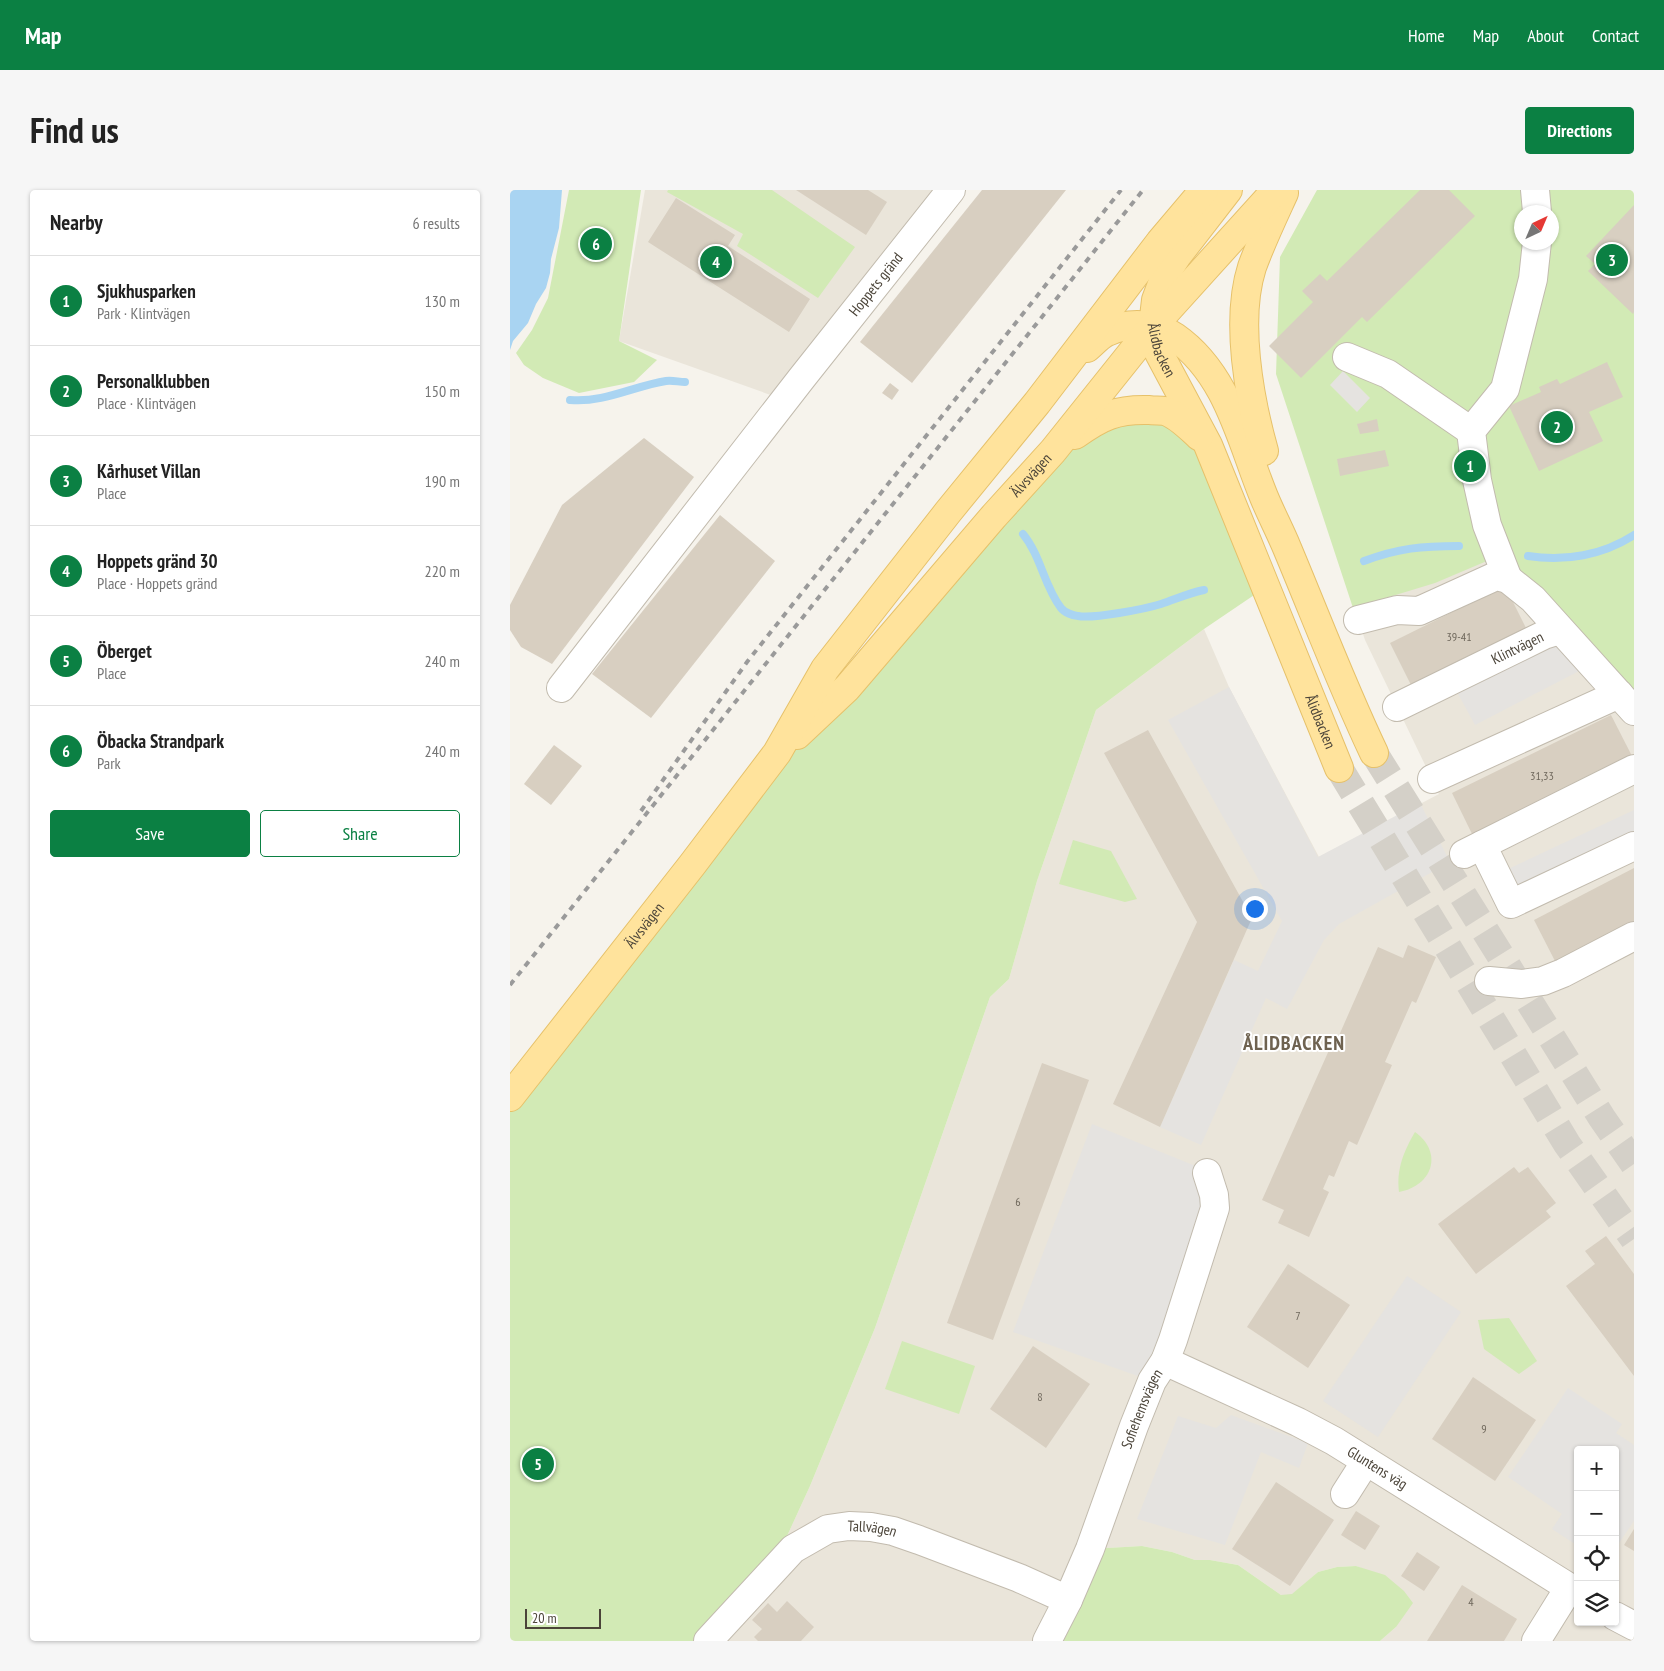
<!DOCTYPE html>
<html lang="en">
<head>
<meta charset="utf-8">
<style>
	body { margin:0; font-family:"PT Sans Narrow",sans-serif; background:#f6f6f6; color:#222 }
	.controls { position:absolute; right:15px; bottom:15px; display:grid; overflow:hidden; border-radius:5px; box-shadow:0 1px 4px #0004 }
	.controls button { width:45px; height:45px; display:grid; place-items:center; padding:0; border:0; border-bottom:1px solid #e0e0e0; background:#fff; color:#222; font:25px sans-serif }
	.compass { position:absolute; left:1004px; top:15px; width:45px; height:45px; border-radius:50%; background:#fff; box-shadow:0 1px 4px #0004; rotate:44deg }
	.scale { position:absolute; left:15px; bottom:12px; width:76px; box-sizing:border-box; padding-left:5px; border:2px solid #4b4439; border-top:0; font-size:14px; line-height:18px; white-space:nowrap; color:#4b4439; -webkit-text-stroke:4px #fff; paint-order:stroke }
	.you { position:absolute; left:744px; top:718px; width:18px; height:18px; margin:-12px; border:4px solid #fff; border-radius:50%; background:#1a73e8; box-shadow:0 0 0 8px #1a73e833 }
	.badge { display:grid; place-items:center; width:32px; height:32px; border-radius:50%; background:#0b8043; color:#fff; font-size:16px; font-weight:700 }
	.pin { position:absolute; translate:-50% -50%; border:2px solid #fff; box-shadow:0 1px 5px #0006 }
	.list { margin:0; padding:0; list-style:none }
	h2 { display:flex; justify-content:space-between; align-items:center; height:65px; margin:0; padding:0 20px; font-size:21px }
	h2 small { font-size:16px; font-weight:400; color:#767676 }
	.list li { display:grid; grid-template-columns:32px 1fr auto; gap:15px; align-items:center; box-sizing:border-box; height:90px; padding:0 20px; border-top:1px solid #e0e0e0 }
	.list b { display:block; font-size:19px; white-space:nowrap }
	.list p { margin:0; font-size:16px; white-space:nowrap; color:#767676 }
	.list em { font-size:16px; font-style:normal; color:#767676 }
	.actions { display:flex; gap:10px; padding:15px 20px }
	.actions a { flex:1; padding:11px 0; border:1px solid #0b8043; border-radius:5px; text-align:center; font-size:18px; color:#0b8043 }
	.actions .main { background:#0b8043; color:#fff }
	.icon { flex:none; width:28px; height:28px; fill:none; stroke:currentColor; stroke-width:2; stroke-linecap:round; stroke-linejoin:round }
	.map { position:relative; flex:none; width:1124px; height:1451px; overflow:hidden; border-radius:5px }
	header { display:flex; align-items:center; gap:30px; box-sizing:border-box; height:70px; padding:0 25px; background:#0b8043; color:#fff }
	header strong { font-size:24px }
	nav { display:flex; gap:28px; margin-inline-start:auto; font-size:18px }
	.intro { display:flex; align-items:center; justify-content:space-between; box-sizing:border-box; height:120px; padding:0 30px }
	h1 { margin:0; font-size:35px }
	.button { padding:12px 22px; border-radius:5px; background:#0b8043; color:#fff; font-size:18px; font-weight:700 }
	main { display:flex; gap:30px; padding:0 30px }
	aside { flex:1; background:#fff; border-radius:5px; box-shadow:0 1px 4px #0004 }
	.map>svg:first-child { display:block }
	.residential { fill:#eae5da; fill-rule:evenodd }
	.green { fill:#d2eab5; fill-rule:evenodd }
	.parking { fill:#e5e3e0 }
	.water { fill:#a9d4f2 }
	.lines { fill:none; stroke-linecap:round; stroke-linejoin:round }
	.stream { stroke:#a9d4f2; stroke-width:8 }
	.building { fill:#d8cfc1 }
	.major-tunnel { stroke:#d4d0c8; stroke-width:28; stroke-dasharray:28 14; stroke-linecap:butt }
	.minor-casing { stroke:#c2bbae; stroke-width:30 }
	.major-casing { stroke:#e6c16a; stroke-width:30 }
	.minor { stroke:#fff; stroke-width:28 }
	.major { stroke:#ffe39c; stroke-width:28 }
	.rail { stroke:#9a9a9a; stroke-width:4; stroke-dasharray:6 6; stroke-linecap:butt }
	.labels { text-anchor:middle; stroke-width:4; stroke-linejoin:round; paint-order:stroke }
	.number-label { font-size:12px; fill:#6e675b }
	.street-label { font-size:15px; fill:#4b4439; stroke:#fff }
	.district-label { font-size:20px; font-weight:bold; letter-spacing:1px; fill:#6e6250; stroke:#fff }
</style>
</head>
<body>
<header>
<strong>Map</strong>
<nav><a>Home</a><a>Map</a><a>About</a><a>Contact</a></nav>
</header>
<div class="intro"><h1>Find us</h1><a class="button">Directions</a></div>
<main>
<aside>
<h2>Nearby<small>6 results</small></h2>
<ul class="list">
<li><span class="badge">1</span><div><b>Sjukhusparken</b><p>Park · Klintvägen</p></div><em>130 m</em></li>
<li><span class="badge">2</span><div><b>Personalklubben</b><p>Place · Klintvägen</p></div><em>150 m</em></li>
<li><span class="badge">3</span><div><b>Kårhuset Villan</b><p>Place</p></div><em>190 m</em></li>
<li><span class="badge">4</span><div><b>Hoppets gränd 30</b><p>Place · Hoppets gränd</p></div><em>220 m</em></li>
<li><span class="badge">5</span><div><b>Öberget</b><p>Place</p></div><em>240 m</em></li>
<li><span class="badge">6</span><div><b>Öbacka Strandpark</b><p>Park</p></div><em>240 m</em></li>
</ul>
<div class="actions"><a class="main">Save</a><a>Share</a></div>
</aside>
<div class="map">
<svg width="1124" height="1451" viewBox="0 0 1124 1451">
	<rect width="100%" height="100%" fill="#f6f3ec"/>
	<g class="residential">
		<path d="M135 0H427L272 209 109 151Z"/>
		<path d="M984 368 1124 505V1451H870L886 1437 859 1381 846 1376 827 1377 808 1382 782 1405H771L728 1375 700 1370H685L662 1362 632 1356 580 1359 570 1451H198L261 1381 300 1296 365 1138 480 807 499 789 527 691 586 520 694 439 719 497 809 667 929 604 855 450 836 393ZM1068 1260H1105V1432H1068Z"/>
	</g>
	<g class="green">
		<path d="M59 0H131L109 151 147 170 124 192 69 203 33 188 14 175 6 163 22 140 38 108Z"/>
		<path d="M158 0H262L345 57 308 108 227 56 233 44 157 2Z"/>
		<path d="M807 0H1124V501L984 368 925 393 843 418 766 184 770 67ZM1012 22H1042V52H1012Z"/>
		<path d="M675 232 756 397 694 439 586 520 527 691 499 789 480 807 365 1138 300 1296 261 1381 198 1451H0V907L267 563 580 234Z"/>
		<path d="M563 650 601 661 627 709 615 712 549 694Z"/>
		<path d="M905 942C934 963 922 996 889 1002 886 979 894 961 905 942Z"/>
		<path d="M999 1128 1027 1171 1009 1184 974 1159 968 1130Z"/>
		<path d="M392 1151 465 1176 449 1224 375 1199Z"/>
		<path d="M632 1356 662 1362 685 1370H700L728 1375 771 1405 782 1404 808 1382 827 1377 846 1376 875 1385 894 1401 903 1413 886 1437 870 1451H537L580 1359Z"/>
	</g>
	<g class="parking">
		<path d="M833 181 860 208 847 222 820 195Z"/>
		<path d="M1043 442 1075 478 965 535 941 491Z"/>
		<path d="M719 497 808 667 910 613 940 672 829 734 814 750 777 819 756 808 691 955 650 937 724 770 748 781 772 731 658 530Z"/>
		<path d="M1124 620V656L1010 711 996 680Z"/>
		<path d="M582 934 683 975 697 983 701 994 642 1191 503 1142Z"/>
		<path d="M897 1086 951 1122 868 1247 813 1211Z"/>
		<path d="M1058 1198 1112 1234 1106 1243 1124 1255V1331L1105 1359V1260H1068V1356L1042 1339 1052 1324 998 1287Z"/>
		<path d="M721 1225 798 1253 789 1278 751 1262 715 1355 627 1329 668 1226 706 1238Z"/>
	</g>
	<path class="water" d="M0 0H52L49 38 41 69 40 83 36 98 26 114 18 133 3 151 0 160Z"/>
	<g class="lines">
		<g class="stream">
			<path d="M60 210C94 213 124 196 156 191 162 190 169 192 175 192"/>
			<path d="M513 344C531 366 534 396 551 418 554 422 563 426 568 426 583 429 635 419 651 414 666 409 679 403 694 400"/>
			<path d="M1018 366C1055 372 1093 365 1124 345"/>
			<path d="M854 371C889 358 912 356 949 356"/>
		</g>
	</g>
	<g class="building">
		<path d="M286 0H358L377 12 356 45Z"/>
		<path d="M472 0H556L402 193 350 152Z"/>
		<path d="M910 0H939L965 26 857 132 852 127 791 188 759 156 803 112 792 101 810 84 817 91Z"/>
		<path d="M166 8 225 45 218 56 300 109 279 142 138 52Z"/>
		<path d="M1124 15V122L1123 124 1078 81 1085 74 1076 66Z"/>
		<path d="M1097 172 1113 207 1079 222 1093 251 1029 281 999 216 1031 202 1029 197 1047 189 1050 194Z"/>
		<path d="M380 193 389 200 382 210 372 203Z"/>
		<path d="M867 229 869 241 850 244 847 234Z"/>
		<path d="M134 248 184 287 42 474 11 457 0 440V415L52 315Z"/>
		<path d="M875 260 879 276 830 286 827 269Z"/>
		<path d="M210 325 265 371 141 528 82 484Z"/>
		<path d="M995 396 1017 440 902 497 880 453Z"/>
		<path d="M1101 525 1123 568 963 646 942 603Z"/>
		<path d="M638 540 742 728 650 937 603 914 687 732 594 563Z"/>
		<path d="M44 555 72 576 41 615 14 594Z"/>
		<path d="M1124 678V733L1046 773 1024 730Z"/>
		<path d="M898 755 926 767 906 813 902 811 875 872 882 875 847 955 839 951 824 987 819 985 813 999 819 1002 799 1047 768 1033 774 1020 752 1010 824 849 827 850 868 757 893 768Z"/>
		<path d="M532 873 579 890 483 1150 437 1133Z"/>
		<path d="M1004 977 1009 983 1018 977 1046 1013 1036 1021 1041 1027 966 1084 928 1034Z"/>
		<path d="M1096 1046 1124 1084V1186L1056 1096 1085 1074 1075 1061Z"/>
		<path d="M778 1074 840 1115 798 1178 737 1137Z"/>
		<path d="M523 1156 580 1194 536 1258 480 1219Z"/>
		<path d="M963 1187 1026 1230 985 1291 922 1249Z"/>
		<path d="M766 1292 824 1330 780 1396 722 1359Z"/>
		<path d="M846 1321 870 1336 855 1360 831 1345Z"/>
		<path d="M1124 1339V1361L1114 1355Z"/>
		<path d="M907 1362 930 1377 914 1401 891 1386Z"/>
		<path d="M952 1395 1007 1429 994 1451H917Z"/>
		<path d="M277 1411 304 1437 291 1451H248L244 1447 252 1439 242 1430 258 1413 267 1422Z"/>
	</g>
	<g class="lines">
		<g class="major-tunnel">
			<path d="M864 563 1092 928 1124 974"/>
			<path d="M829 578 1057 954 1124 1049"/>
		</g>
		<g class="minor-casing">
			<g id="minor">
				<path d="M1025 0 1027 22"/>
				<path d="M837 167 878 184 961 241"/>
				<path d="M998 389 977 335 967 290 961 241 995 199 1023 89 1027 52"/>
				<path d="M848 430 887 420 909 421 986 386 998 389 1023 409 1124 521"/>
				<path id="s1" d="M51 498 291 189 441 0"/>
				<path id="s2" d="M887 517 1034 445 1050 440"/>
				<path d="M922 589 1109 504"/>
				<path d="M972 655 1001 714 1124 656"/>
				<path d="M954 664 1124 579"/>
				<path d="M979 791 1012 794 1033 791 1053 783 1124 746"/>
				<path id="s3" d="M655 1171 788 1232 824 1251 1068 1403"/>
				<path d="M835 1304 856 1271"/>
				<path d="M1105 1426 1124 1436"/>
				<path id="s4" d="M198 1451 283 1359 318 1339 339 1336 361 1337 383 1341 409 1350 509 1388 558 1410"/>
				<path id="s5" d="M537 1451 558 1410 580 1359 624 1236 642 1191 655 1171 663 1150 705 1018 704 1005 697 983"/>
				<path d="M1026 1451 1059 1398"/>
			</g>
		</g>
		<g class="major-casing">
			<g id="major">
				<path id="s6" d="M718 0 667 66 656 83 646 110 643 136 649 163 698 255 829 578"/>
				<path d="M577 158C583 153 590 145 597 142 620 131 645 133 665 147 718 184 731 251 754 307 761 324 770 341 777 358 806 427 832 496 864 563"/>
				<path d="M565 245C591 226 607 219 639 220 644 221 650 220 655 221 668 225 679 237 689 246"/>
				<path d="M754 261C739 208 725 130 742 77 751 52 763 27 774 3"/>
				<path id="s7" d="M287 545 337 498 484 326 543 261 643 136 766 0"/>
				<path id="s8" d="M0 907 182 675 267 563 315 479 438 322 527 213 650 52 694 0"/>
			</g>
		</g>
		<use href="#minor" class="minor"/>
		<use href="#major" class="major"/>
		<g class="rail">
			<path d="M131 621 237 472 611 0"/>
			<path d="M0 795 633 0"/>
		</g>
	</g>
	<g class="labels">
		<g class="number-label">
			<text x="949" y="451">39-41</text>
			<text x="1032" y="590">31,33</text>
			<text x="508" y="1016">6</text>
			<text x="788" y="1130">7</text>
			<text x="530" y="1211">8</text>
			<text x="974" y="1243">9</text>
			<text x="961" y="1416">4</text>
		</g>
		<g class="street-label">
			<text dy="5" stroke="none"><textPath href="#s1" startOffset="512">Hoppets gränd</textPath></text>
			<text dy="5" stroke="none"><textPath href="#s6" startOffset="184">Ålidbacken</textPath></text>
			<text dy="5" stroke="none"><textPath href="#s7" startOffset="350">Älvsvägen</textPath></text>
			<text dy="5" stroke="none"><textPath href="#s2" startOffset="134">Klintvägen</textPath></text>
			<text dy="5" stroke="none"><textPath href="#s6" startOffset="589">Ålidbacken</textPath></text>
			<text dy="5" stroke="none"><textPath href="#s8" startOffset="218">Älvsvägen</textPath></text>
			<text dy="5" stroke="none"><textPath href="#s5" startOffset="251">Sofiehemsvägen</textPath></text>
			<text dy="5" stroke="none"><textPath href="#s3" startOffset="238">Gluntens väg</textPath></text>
			<text dy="5" stroke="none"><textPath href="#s4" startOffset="210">Tallvägen</textPath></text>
		</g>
		<g class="district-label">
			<text x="784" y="860">ÅLIDBACKEN</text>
		</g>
	</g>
</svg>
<div class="controls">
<button>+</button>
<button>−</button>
<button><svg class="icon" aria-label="locate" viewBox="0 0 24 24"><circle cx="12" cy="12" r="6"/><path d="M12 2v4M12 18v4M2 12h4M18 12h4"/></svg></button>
<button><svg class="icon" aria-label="layers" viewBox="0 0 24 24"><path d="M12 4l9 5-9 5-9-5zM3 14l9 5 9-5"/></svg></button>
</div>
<svg class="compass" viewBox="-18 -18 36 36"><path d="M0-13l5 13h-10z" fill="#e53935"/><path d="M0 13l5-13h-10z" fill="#767676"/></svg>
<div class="scale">20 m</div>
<div class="you"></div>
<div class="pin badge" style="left:960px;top:276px">1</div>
<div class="pin badge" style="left:1047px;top:237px">2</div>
<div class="pin badge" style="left:1102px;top:70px">3</div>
<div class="pin badge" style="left:206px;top:72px">4</div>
<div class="pin badge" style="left:28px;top:1274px">5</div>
<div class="pin badge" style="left:86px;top:54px">6</div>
</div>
</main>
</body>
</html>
